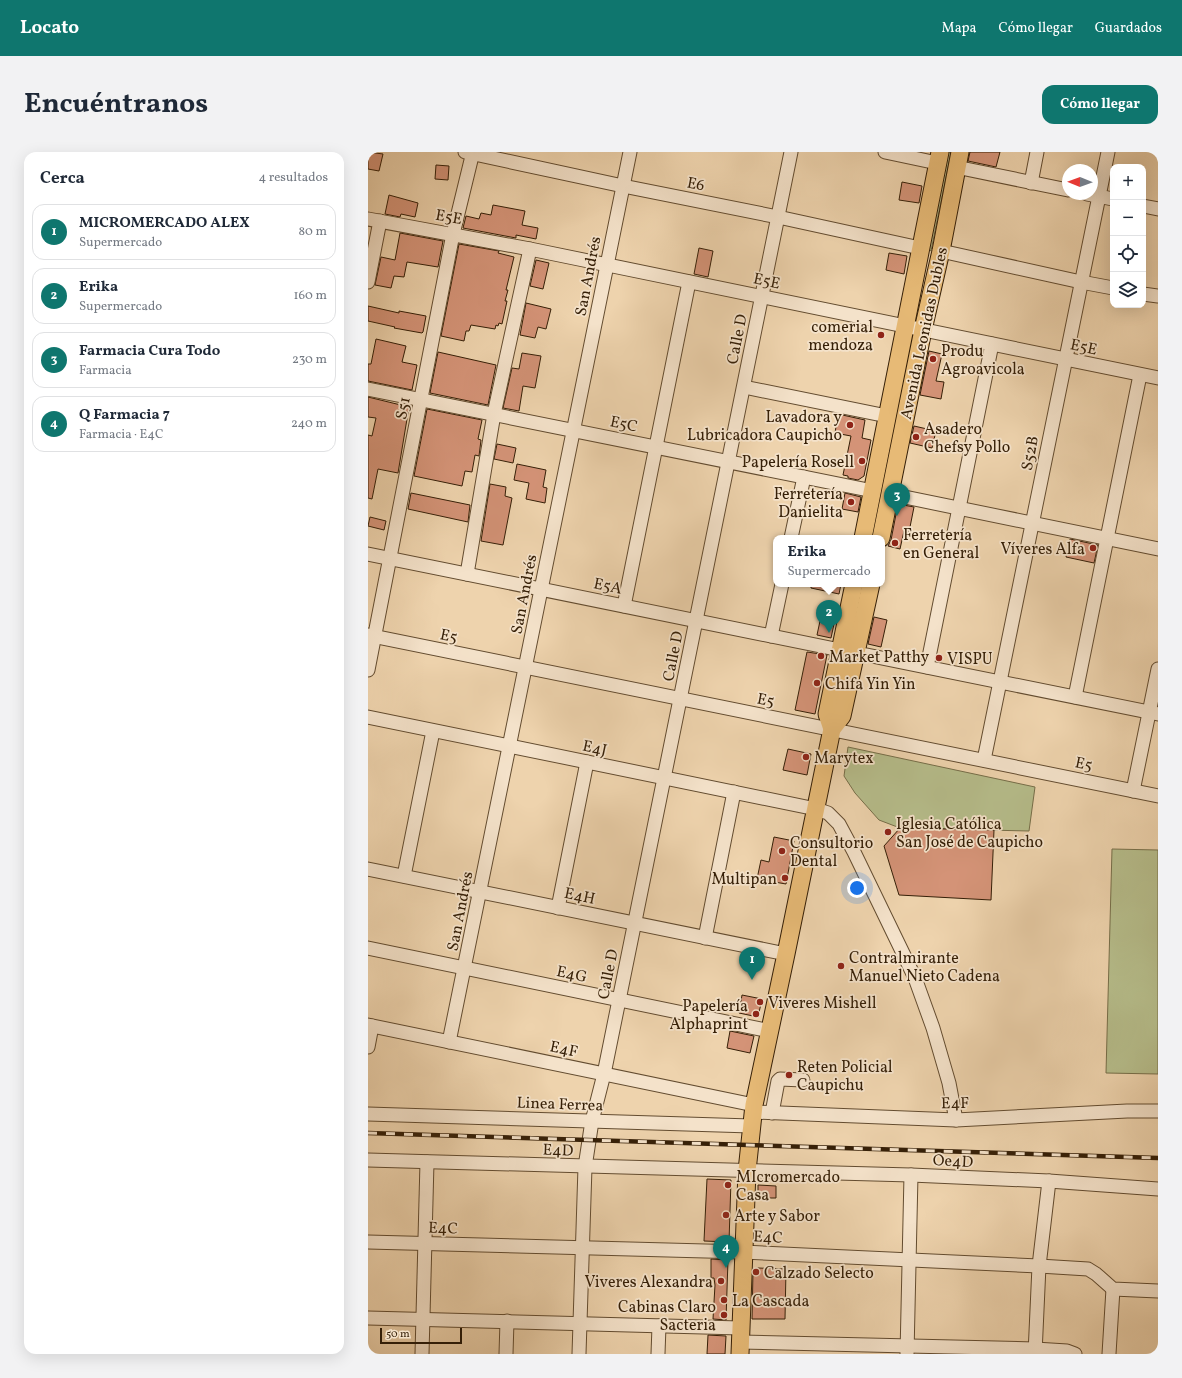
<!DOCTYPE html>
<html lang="es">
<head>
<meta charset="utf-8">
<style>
	body { margin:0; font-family:Vollkorn,serif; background:#f2f2f3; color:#1f2937 }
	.controls { position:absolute; right:12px; top:12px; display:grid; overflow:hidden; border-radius:8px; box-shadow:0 4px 16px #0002 }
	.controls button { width:36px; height:36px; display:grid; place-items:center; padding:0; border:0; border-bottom:1px solid #e0e1e3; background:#fff; color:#1f2937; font:20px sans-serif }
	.compass { position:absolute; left:694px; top:12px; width:36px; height:36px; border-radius:50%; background:#fff; box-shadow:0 4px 16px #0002; rotate:271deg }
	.scale { position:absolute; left:12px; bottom:10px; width:82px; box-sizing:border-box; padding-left:4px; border:2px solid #351f07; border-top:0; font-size:11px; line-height:14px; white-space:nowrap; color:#351f07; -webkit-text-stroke:3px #f4e2ca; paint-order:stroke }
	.you { position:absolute; left:489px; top:736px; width:14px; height:14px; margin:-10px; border:3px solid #fff; border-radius:50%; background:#1a73e8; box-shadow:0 0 0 6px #1a73e833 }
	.badge { display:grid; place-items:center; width:26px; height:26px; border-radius:50%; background:#0f766e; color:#fff; font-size:13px; font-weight:700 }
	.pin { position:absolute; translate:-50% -33px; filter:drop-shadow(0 1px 2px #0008) }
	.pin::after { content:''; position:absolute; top:21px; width:14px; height:12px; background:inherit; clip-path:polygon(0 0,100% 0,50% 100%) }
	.popup { position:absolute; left:405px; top:383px; width:112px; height:52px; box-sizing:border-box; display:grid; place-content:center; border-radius:8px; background:#fff; filter:drop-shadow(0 1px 3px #0005); font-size:13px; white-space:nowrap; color:#747a83 }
	.popup b { font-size:15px; color:#1f2937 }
	.popup::after { content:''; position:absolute; left:50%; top:100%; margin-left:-8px; border:8px solid transparent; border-top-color:#fff }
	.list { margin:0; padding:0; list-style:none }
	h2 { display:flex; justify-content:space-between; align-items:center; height:52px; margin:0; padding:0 16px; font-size:17px }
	h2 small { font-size:13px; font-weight:400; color:#747a83 }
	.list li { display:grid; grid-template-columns:26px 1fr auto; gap:12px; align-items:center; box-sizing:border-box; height:56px; margin:0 8px 8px; padding:0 8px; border:1px solid #e0e1e3; border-radius:12px }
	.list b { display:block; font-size:15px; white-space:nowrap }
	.list p { margin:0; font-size:13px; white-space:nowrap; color:#747a83 }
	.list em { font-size:13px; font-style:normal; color:#747a83 }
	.icon { flex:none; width:22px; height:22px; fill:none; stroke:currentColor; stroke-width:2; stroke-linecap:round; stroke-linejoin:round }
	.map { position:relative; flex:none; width:790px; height:1202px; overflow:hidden; border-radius:12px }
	header { display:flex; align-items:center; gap:24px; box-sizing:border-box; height:56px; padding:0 20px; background:#0f766e; color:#fff }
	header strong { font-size:19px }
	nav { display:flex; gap:22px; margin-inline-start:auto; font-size:14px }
	.intro { display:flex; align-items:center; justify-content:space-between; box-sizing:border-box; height:96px; padding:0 24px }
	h1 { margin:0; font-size:28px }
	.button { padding:10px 18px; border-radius:12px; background:#0f766e; color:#fff; font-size:14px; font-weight:700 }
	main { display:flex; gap:24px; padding:0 24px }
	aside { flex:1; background:#fff; border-radius:12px; box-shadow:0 4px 16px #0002 }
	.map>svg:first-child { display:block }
	.green { fill:#b6bd8b; stroke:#766e49 }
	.building { fill:#d49377; stroke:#351f07 }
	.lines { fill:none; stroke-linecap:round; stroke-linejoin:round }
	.minor-casing { stroke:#634c30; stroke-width:15 }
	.major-casing { stroke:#351f07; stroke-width:19 }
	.minor { stroke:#f4e2ca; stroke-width:13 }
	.major { stroke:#e7ba76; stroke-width:17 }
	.rail-casing { stroke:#351f07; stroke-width:4.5 }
	.rail { stroke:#f4e2ca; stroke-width:3; stroke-dasharray:9; stroke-linecap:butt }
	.poi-dot { fill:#8f2418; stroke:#f4e2ca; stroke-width:1.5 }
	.labels { text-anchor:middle; stroke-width:3.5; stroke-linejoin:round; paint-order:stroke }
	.street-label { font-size:16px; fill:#351f07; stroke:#f4e2ca }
	.poi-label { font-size:16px; fill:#351f07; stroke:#f4e2ca; text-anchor:start }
</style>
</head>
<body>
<header>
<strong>Locato</strong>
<nav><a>Mapa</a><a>Cómo llegar</a><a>Guardados</a></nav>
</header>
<div class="intro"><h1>Encuéntranos</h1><a class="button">Cómo llegar</a></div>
<main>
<aside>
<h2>Cerca<small>4 resultados</small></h2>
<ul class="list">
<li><span class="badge">1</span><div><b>MICROMERCADO ALEX</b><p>Supermercado</p></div><em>80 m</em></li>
<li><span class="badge">2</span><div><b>Erika</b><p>Supermercado</p></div><em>160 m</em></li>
<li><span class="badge">3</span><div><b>Farmacia Cura Todo</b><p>Farmacia</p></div><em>230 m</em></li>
<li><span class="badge">4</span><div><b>Q Farmacia 7</b><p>Farmacia · E4C</p></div><em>240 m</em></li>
</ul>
</aside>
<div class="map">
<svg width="790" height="1202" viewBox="0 0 790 1202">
	<rect width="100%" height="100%" fill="#eed3ad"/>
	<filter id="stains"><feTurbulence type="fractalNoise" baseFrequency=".005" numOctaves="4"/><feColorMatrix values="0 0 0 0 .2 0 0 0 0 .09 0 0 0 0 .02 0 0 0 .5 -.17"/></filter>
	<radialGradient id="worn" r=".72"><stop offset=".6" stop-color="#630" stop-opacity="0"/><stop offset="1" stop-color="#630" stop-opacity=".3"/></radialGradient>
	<g class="green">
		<path d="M578 0H583L563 99 559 96Z"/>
		<path d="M480 595 667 635 661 679 532 676 511 668 487 641 476 624Z"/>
		<path d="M744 697 790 698V922L738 921Z"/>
	</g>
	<g class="building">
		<path d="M0 0 15 2 11 19 0 17Z"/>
		<path d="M602 0H632L628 15 600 9Z"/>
		<path d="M68 13 81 14 80 28 67 27Z"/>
		<path d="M534 30 554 34 551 51 531 48Z"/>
		<path d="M21 43 50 51 47 65 33 62 32 65 17 62Z"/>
		<path d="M125 53 157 59 154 73 170 76 168 87 148 83V86L95 76 98 64 111 67 113 61 123 63Z"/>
		<path d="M32 81 75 89 70 115 39 110 36 125 26 124 23 136 7 133 13 105 27 108Z"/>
		<path d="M91 92 131 99 130 101 146 105 138 138H140L137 149H139L134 172 131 171 130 174 128 173 127 177 103 173 101 179H98L96 189 73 184Z"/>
		<path d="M331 96 345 99 340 125 326 122Z"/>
		<path d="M521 101 539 104 536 122 518 118Z"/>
		<path d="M168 108 181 111 175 137 162 134Z"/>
		<path d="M158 151 183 157 178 177 170 175 167 186 152 183Z"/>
		<path d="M0 154 31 161V159L58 164 55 180 54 181 26 176 27 175 0 169Z"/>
		<path d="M8 187 38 194 34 210 49 213 44 238 0 229V212H3Z"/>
		<path d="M561 199 574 202 568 229 576 230 573 247 552 243Z"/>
		<path d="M70 200 128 213 120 253 62 241Z"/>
		<path d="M154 201 173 204 167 236 155 234 151 259 135 256 144 216 151 217Z"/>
		<path d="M0 245 41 255 30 321 10 317 4 347 0 346V283L4 284 8 266 0 265Z"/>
		<path d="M59 257 114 268 110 287 113 288 111 304 107 303 104 320 97 319 94 334 46 324Z"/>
		<path d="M470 262 497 268 494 286 503 288 496 324 490 328 480 326V324L475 323 483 284 467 281Z"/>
		<path d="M546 274 568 279 564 296 542 291Z"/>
		<path d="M129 292 148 296 145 311 126 307Z"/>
		<path d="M149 312 178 318 175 335 179 336 177 351 158 347 161 331 146 328Z"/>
		<path d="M122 332 138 335 137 344 144 346 135 393 113 389Z"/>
		<path d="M43 341 102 353 100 370 40 357Z"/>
		<path d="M477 341 493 345 490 360 474 357Z"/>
		<path d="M530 352 546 355 541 380 536 379 532 397 520 394 523 388Z"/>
		<path d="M2 365 18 369 16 378 0 374Z"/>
		<path d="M702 387 730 393 726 411 698 405Z"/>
		<path d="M443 432H473L471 442 443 436Z"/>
		<path d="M455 455 469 458 463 486 449 483Z"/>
		<path d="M506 465 519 468 513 495 500 492Z"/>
		<path d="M439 500 459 503 447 562 427 558Z"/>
		<path d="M420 597 443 602 439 623 415 618Z"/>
		<path d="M532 676 626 678 623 748 531 743 516 694Z"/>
		<path d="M406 685 426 689 418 732 389 727 393 708 401 710Z"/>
		<path d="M374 843 394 847 390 865 371 861Z"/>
		<path d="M362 879 386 884 382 901 359 896Z"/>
		<path d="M339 1027 363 1028 361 1090 336 1089Z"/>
		<path d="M390 1033 408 1034V1046H390Z"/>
		<path d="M343 1107 360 1108 358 1168 345 1167 347 1133 346 1126H343Z"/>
		<path d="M390 1116 418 1117 417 1167H384L385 1119Z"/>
		<path d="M340 1183 358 1184 357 1202H339Z"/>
	</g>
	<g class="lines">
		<g class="minor-casing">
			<g id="minor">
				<path d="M97 0 255 34 410 65 552 96"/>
				<path d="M517 0 569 11"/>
				<path d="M588 15 700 38"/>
				<path d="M663 31 669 0"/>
				<path d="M719 42 745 47"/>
				<path d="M775 54 790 57"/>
				<path d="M0 67 162 97 790 226"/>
				<path d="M573 99 713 130 745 136"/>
				<path d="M0 130 12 69"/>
				<path d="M775 142 790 144"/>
				<path d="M376 235 519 264"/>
				<path d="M0 237 505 339"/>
				<path d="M522 342 790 397"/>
				<path d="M423 386 436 325"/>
				<path d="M0 402 472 498"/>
				<path d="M99 422 126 262 162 97"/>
				<path d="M256 454 321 130"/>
				<path d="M0 483 790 644"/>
				<path d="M403 484 414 432"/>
				<path d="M489 501 790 562"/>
				<path d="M559 515 624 192"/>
				<path d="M0 518 85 82 105 0"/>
				<path d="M707 545 772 223"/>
				<path d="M0 565 448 657 460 661 471 672 486 700 547 826 565 876 581 931 588 968"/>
				<path d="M616 608 740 0"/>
				<path d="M765 639 790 517"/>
				<path d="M0 717 418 802"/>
				<path d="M36 724 65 579"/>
				<path d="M190 756 219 610"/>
				<path d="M337 786 366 640"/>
				<path d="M0 796 402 879"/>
				<path d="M0 873 386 953"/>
				<path d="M81 890 262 0"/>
				<path d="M0 895 4 874"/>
				<path d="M385 960 588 968 759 959H790"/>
				<path d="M404 961 410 929 412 927 435 928"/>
				<path d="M0 962 383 974"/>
				<path d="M0 1008 543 1023 681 1029 790 1037"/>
				<path d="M0 1090 375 1100 671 1114 720 1117 728 1122 745 1137 790 1139"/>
				<path d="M0 1166 372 1176"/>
				<path d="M372 1190 667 1197 699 1199 707 1202"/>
				<path d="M54 1202 59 1010"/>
				<path d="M138 1202 139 1169"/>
				<path d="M211 1202 217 1015 224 969 236 922 423 0"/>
				<path d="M290 1202 291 1174"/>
				<path d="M539 1202 543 1023"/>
				<path d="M667 1202 671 1114 681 1029"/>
				<path d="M741 1202 745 1137"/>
			</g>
		</g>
		<g class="major-casing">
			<g id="major">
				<path d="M495 386 572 0"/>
				<path d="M513 386 555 178 573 99 592 0"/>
				<path d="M464 577 459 562 486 432"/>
				<path d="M372 1202 379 1019 386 953 418 802 464 577 474 564 503 432"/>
			</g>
		</g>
		<use href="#minor" class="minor"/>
		<use href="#major" class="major"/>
		<g class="rail-casing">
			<path id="rail" d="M0 981 790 1006"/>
		</g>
		<use href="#rail" class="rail"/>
	</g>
	<g class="poi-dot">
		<circle cx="513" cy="183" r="4"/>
		<circle cx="565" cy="207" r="4"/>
		<circle cx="482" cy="273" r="4"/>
		<circle cx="548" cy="285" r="4"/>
		<circle cx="494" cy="309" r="4"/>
		<circle cx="483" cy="350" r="4"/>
		<circle cx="527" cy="391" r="4"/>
		<circle cx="725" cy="396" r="4"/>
		<circle cx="453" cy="504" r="4"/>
		<circle cx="571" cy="506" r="4"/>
		<circle cx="449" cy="531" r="4"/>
		<circle cx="438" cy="605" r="4"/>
		<circle cx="520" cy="680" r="4"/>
		<circle cx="414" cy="699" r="4"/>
		<circle cx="417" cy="726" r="4"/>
		<circle cx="473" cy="814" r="4"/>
		<circle cx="392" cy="850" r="4"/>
		<circle cx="388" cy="862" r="4"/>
		<circle cx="421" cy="923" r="4"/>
		<circle cx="360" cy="1033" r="4"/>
		<circle cx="358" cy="1063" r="4"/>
		<circle cx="388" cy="1120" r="4"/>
		<circle cx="353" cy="1129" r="4"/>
		<circle cx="356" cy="1148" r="4"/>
		<circle cx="356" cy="1163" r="4"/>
	</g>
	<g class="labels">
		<g class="street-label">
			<text transform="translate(328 31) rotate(11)" y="6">E6</text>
			<text transform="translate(81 64) rotate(10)" y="6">E5E</text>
			<text transform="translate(219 124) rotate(-79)" y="6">San Andrés</text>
			<text transform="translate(399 128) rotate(12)" y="6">E5E</text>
			<text transform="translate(555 181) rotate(-78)" y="6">Avenida Leonidas Dubles</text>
			<text transform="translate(368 187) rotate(-79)" y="6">Calle D</text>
			<text transform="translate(716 194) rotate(12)" y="6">E5E</text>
			<text transform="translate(34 256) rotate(-79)" y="6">S51</text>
			<text transform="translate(256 271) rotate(12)" y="6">E5C</text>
			<text transform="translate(661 301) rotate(-79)" y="6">S52B</text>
			<text transform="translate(240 433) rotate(12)" y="6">E5A</text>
			<text transform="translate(155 442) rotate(-79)" y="6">San Andrés</text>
			<text transform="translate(81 483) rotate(12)" y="6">E5</text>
			<text transform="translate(304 504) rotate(-79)" y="6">Calle D</text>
			<text transform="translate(398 547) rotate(11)" y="6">E5</text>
			<text transform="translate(227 595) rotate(12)" y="6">E4J</text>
			<text transform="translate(716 611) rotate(12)" y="6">E5</text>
			<text transform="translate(212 743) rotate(12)" y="6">E4H</text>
			<text transform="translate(91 759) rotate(-79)" y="6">San Andrés</text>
			<text transform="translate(204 821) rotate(12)" y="6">E4G</text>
			<text transform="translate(239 822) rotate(-79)" y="6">Calle D</text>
			<text transform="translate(196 896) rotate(12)" y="6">E4F</text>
			<text transform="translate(587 950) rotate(-1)" y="6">E4F</text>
			<text transform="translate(192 951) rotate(2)" y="6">Linea Ferrea</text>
			<text transform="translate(190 997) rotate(2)" y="6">E4D</text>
			<text transform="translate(585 1008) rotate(3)" y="6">Oe4D</text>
			<text transform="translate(75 1075) rotate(2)" y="6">E4C</text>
			<text transform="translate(400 1084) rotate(3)" y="6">E4C</text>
		</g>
		<g class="poi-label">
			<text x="505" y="180" text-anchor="end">comerial<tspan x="505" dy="18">mendoza</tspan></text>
			<text x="573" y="204">Produ<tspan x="573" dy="18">Agroavicola</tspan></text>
			<text x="474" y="270" text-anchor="end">Lavadora y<tspan x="474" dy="18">Lubricadora Caupicho</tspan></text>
			<text x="556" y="282">Asadero<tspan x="556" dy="18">Chefsy Pollo</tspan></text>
			<text x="486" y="315" text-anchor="end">Papelería Rosell</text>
			<text x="475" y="347" text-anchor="end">Ferretería<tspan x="475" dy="18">Danielita</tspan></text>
			<text x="535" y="388">Ferretería<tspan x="535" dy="18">en General</tspan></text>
			<text x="717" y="402" text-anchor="end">Víveres Alfa</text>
			<text x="461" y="510">Market Patthy</text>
			<text x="579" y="512">VISPU</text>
			<text x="457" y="537">Chifa Yin Yin</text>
			<text x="446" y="611">Marytex</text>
			<text x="528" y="677">Iglesia Católica<tspan x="528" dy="18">San José de Caupicho</tspan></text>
			<text x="422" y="696">Consultorio<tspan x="422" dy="18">Dental</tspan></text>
			<text x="409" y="732" text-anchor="end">Multipan</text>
			<text x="481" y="811">Contralmirante<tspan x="481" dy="18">Manuel Nieto Cadena</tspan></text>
			<text x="400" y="856">Viveres Mishell</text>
			<text x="380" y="859" text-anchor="end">Papelería<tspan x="380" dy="18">Alphaprint</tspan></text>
			<text x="429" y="920">Reten Policial<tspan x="429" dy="18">Caupichu</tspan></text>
			<text x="368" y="1030">MIcromercado<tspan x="368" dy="18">Casa</tspan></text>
			<text x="366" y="1069">Arte y Sabor</text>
			<text x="396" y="1126">Calzado Selecto</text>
			<text x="345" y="1135" text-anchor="end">Viveres Alexandra</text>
			<text x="364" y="1154">La Cascada</text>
			<text x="348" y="1160" text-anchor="end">Cabinas Claro<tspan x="348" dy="18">Sacteria</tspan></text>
		</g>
	</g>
	<rect width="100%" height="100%" filter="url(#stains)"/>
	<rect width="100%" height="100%" fill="url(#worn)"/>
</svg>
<div class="controls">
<button>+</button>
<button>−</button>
<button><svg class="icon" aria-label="locate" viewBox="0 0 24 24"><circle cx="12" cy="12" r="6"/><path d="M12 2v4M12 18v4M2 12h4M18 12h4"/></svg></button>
<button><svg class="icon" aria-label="layers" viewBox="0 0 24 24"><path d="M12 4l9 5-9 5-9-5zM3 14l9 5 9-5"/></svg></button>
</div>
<svg class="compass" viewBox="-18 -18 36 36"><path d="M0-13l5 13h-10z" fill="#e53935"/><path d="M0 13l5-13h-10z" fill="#747a83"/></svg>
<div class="scale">50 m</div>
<div class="you"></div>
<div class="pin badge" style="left:384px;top:828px">1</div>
<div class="pin badge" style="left:461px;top:481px">2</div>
<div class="popup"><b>Erika</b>Supermercado</div>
<div class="pin badge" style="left:529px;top:364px">3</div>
<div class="pin badge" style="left:358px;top:1116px">4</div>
</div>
</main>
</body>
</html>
